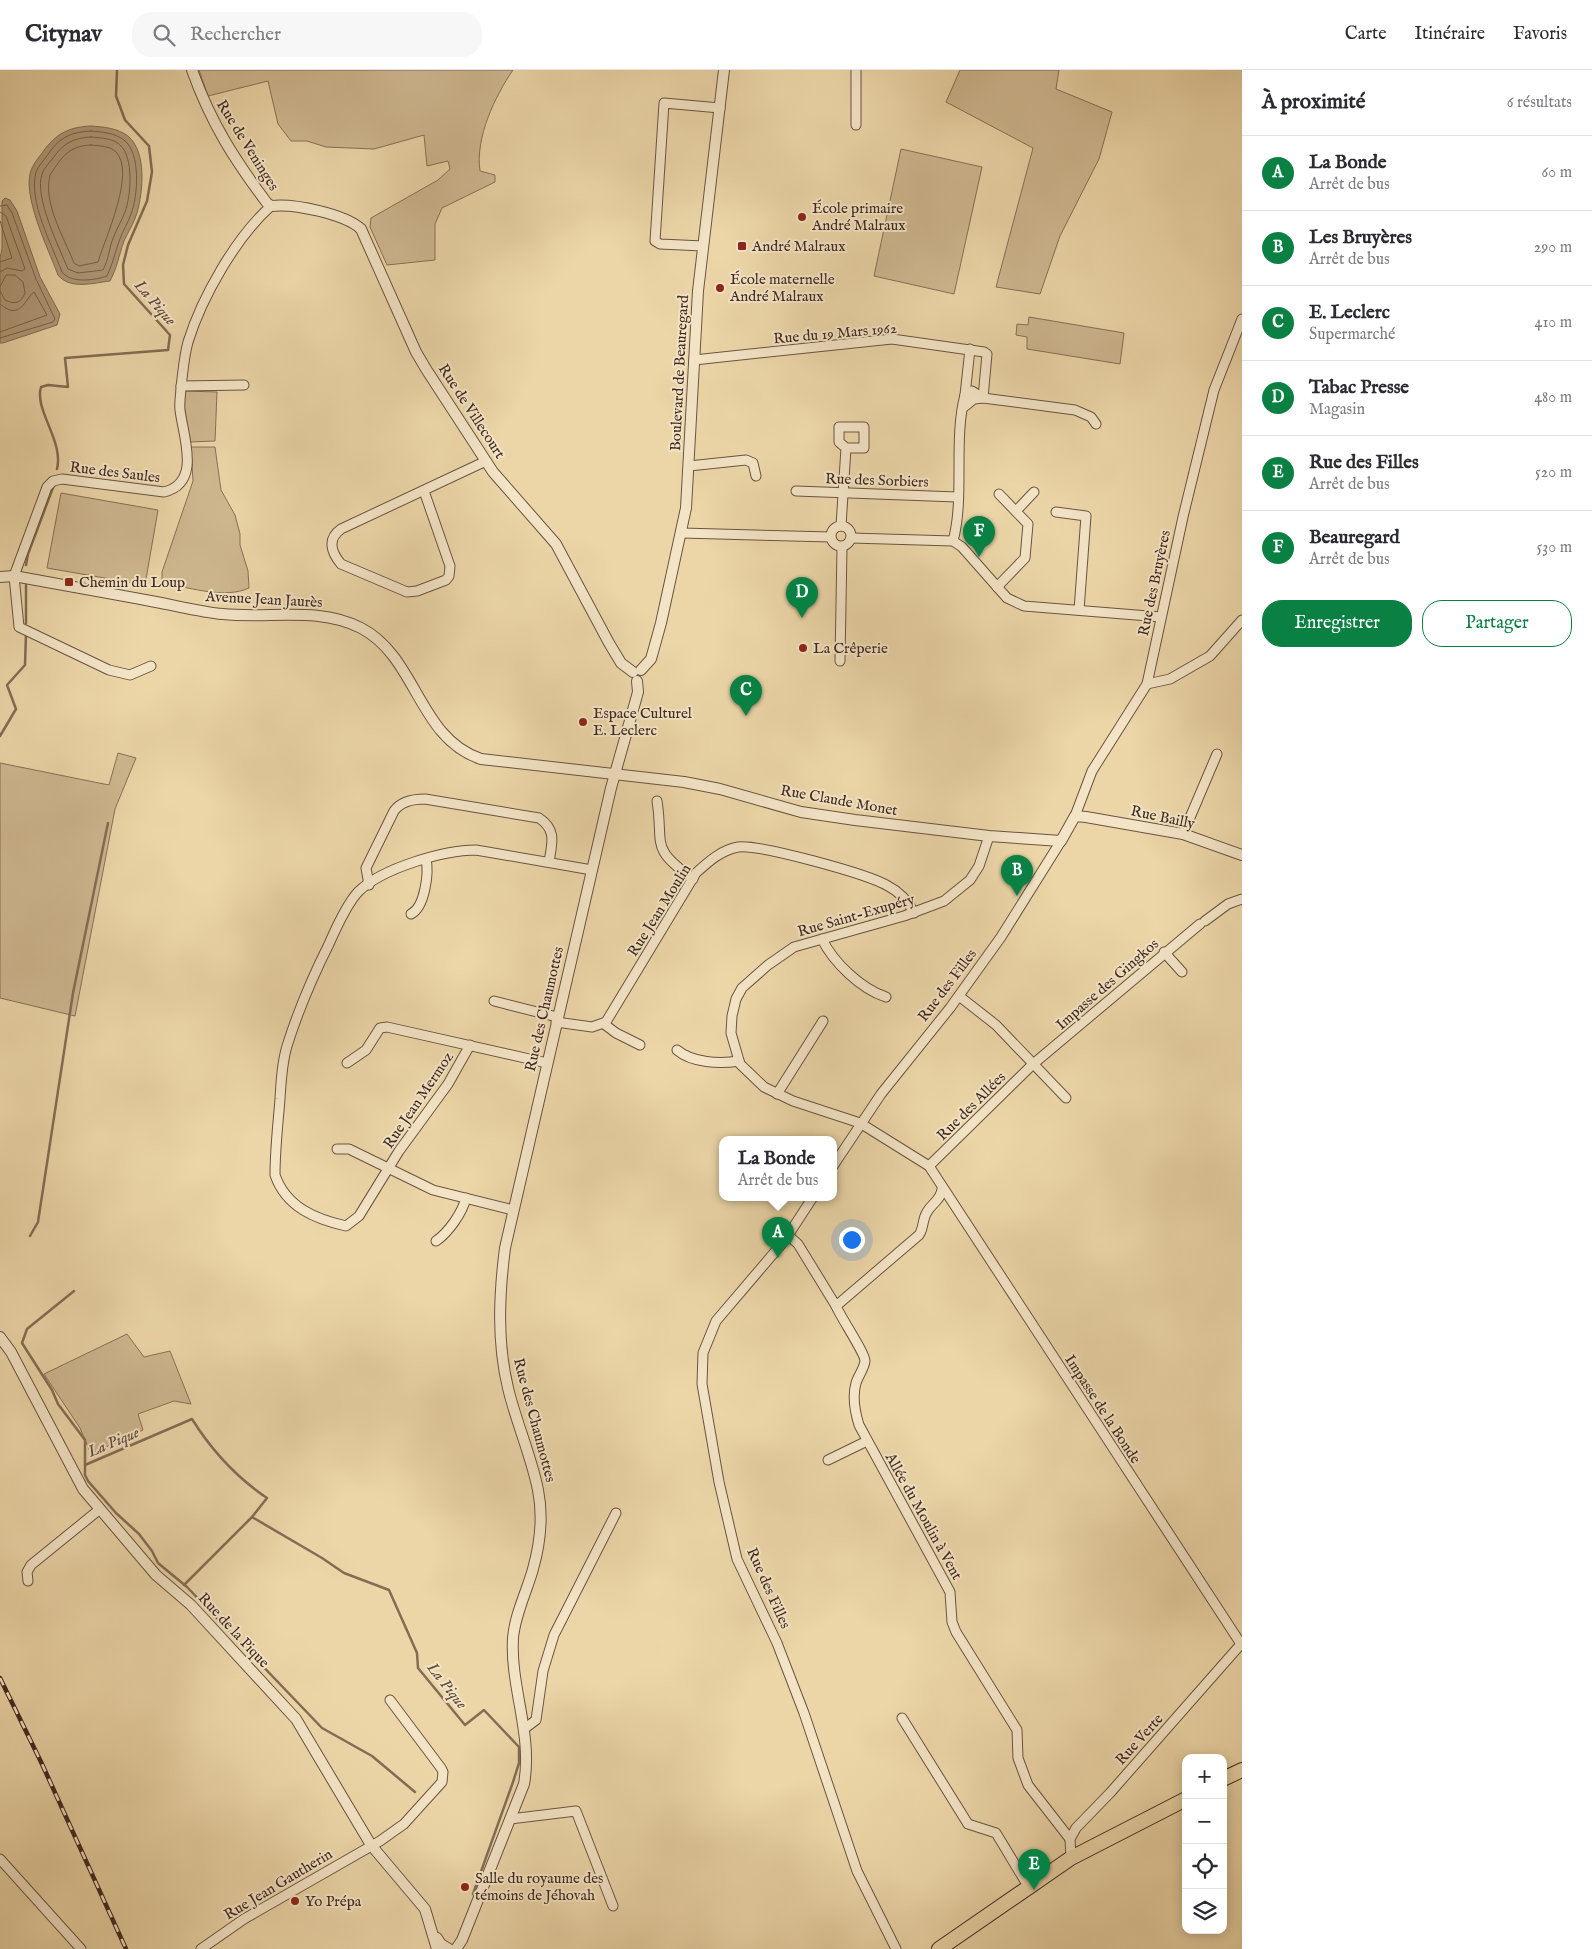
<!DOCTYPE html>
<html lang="fr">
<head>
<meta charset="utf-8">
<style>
	body { margin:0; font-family:"IM FELL English",serif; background:#f7f7f7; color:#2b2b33 }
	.controls { position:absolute; right:15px; bottom:15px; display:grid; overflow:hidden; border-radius:10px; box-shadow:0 2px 12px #0003 }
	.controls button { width:45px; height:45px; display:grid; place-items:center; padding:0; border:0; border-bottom:1px solid #e1e1e2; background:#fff; color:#2b2b33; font:25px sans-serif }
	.you { position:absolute; left:851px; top:1169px; width:18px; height:18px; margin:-12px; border:4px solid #fff; border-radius:50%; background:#1a73e8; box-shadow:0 0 0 8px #1a73e833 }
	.badge { display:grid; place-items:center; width:32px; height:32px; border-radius:50%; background:#0b8043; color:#fff; font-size:16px; font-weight:700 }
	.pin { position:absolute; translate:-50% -41px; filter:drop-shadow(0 1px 2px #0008) }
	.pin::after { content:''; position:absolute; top:26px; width:18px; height:15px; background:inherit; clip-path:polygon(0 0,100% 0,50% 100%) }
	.popup { position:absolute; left:719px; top:1066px; width:118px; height:65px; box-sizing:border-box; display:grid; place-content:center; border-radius:10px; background:#fff; filter:drop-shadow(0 1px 4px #0005); font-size:16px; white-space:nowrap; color:#7c7c81 }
	.popup b { font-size:19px; color:#2b2b33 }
	.popup::after { content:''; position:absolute; left:50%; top:100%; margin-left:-10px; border:10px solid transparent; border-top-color:#fff }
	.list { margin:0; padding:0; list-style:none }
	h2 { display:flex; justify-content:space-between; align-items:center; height:65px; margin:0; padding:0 20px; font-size:21px }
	h2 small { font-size:16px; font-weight:400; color:#7c7c81 }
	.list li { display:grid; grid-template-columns:32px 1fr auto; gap:15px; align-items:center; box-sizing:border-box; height:75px; padding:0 20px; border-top:1px solid #e1e1e2 }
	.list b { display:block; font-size:19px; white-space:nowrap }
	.list p { margin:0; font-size:16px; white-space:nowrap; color:#7c7c81 }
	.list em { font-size:16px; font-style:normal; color:#7c7c81 }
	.actions { display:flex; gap:10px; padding:15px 20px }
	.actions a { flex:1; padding:11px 0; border:1px solid #0b8043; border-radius:20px; text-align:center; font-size:18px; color:#0b8043 }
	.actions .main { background:#0b8043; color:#fff }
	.icon { flex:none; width:28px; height:28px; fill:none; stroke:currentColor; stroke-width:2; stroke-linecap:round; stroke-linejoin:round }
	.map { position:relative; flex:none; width:1242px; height:1879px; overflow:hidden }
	header { display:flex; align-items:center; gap:30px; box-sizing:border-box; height:70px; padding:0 25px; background:#fff; border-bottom:1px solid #e1e1e2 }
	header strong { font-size:24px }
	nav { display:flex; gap:28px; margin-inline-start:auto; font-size:18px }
	.search { width:350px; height:45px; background:#f7f7f7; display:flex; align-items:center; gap:12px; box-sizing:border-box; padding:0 18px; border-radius:20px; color:#7c7c81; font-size:19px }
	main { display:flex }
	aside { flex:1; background:#fff }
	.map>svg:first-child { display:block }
	.green { fill:#cfb891; stroke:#877058 }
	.water { fill:#b19b7a; stroke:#836d56 }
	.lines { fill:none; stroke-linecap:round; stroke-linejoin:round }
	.shore { stroke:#78624d; stroke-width:1 }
	.stream { stroke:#836d56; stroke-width:2.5 }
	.minor-casing { stroke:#6a5442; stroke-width:11 }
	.tertiary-casing { stroke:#6a5442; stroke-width:12 }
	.primary-casing { stroke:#3f2820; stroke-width:16 }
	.minor { stroke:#f3e4c6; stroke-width:9 }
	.tertiary { stroke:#f3e4c6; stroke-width:10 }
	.primary { stroke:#ecd6a8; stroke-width:14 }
	.rail-casing { stroke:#3f2820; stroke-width:4.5 }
	.rail { stroke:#f3e4c6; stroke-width:2.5; stroke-dasharray:8; stroke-linecap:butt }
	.poi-dot { fill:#8f2418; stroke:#f3e4c6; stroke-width:2 }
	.labels { text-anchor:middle; stroke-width:4; stroke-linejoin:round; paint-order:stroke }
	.street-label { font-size:15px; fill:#3f2820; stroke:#f3e4c6 }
	.poi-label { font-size:15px; fill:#3f2820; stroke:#f3e4c6; text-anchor:start }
	.water-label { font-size:16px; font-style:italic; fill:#614a3b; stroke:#f3e4c6 }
</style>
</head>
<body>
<header>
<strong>Citynav</strong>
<div class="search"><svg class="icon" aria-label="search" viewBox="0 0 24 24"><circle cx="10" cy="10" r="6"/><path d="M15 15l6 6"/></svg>Rechercher</div>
<nav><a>Carte</a><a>Itinéraire</a><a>Favoris</a></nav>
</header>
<main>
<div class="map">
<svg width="1242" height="1879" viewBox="0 0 1242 1879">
	<rect width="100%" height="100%" fill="#ecd6a8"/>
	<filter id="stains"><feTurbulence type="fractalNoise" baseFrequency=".004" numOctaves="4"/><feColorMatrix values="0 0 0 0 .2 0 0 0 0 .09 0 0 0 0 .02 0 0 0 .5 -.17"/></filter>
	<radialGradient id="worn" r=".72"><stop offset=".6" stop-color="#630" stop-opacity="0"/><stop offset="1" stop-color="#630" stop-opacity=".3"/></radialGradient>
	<g class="green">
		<path d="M199 0H513C495 26 475 68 480 101L495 105V112L442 138 435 154V190L387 195 370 157 371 148 438 110 450 99 448 91 427 96 424 65 374 79 326 77 307 71H291L278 54 268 11 208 26Z"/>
		<path d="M960 0H1059L1056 19 1112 42 1099 89 1060 166 1040 224 996 217 1033 78 946 32Z"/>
		<path d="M901 79 982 97 954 224 874 206Z"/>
		<path d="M1029 247 1124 263 1120 294 1027 279V267L1016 265 1017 254 1028 255Z"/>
		<path d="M184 321 217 322 215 371 190 372 183 329Z"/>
		<path d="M191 377H215L221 420 235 445 240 464V475L248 501 249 518C225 529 192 518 167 514L162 511V502L193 411Z"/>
		<path d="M61 423 158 440 145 515 47 498Z"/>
		<path d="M118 683 136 688 115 739 75 946 0 928V693L109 715Z"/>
		<path d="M127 1264 144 1287 170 1281 191 1334 174 1331 138 1344 143 1360 91 1384 80 1358 44 1304Z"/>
	</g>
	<g class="water">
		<path d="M91 56C104 57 117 58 128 66 147 82 143 122 137 143 134 153 128 162 124 171 119 185 117 198 110 211 93 213 70 220 58 205 49 180 20 123 32 98 35 91 41 85 45 79 58 62 71 57 91 56Z"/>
		<path d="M5 128 10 130 17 141 40 207 60 244 57 255 3 273H0V188L2 179V131Z"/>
	</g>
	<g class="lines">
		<g class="shore">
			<path d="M91 61C102 62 115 63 124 70 141 83 138 126 131 144 128 153 123 160 120 169 115 181 113 194 107 206 96 210 71 214 62 202 52 175 28 131 36 102 38 96 45 89 49 83 60 67 72 62 91 61Z"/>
			<path d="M91 67C101 68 113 68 120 75 134 87 131 126 125 142 122 150 117 158 114 166 109 177 109 189 103 200L78 203 68 199C59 177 34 127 42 104 44 98 49 93 53 88 64 73 73 68 91 67Z"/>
			<path d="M91 75C100 76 110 76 116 82 136 103 105 168 98 192L79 196 74 193C64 167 43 134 50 105 62 87 68 76 91 75Z"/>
			<path d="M0 136 7 135 12 143 36 209 55 249 53 252 0 268"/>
			<path d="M0 142 6 146 25 199 22 201 7 198 0 202"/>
			<path d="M0 151 12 188 0 192"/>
			<path d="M0 217 6 205H15L23 212 25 223C21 233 15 235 5 230L0 221"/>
			<path d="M0 234C21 252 25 228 34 222L47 245 0 262"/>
		</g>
		<g class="stream">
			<path d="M57 399C64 371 34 340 41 317L48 315 68 317 65 288 168 280 170 265 124 214 123 195 128 175 147 131 152 102 149 76 125 50 116 26 117 0"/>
			<path d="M26 495 28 484 54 415"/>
			<path d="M26 515V553"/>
			<path d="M0 666 16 639 7 615 25 595 26 563"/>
			<path d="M30 1166 38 1152 73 923 108 753"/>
			<path d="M74 1221 27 1259 22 1273 52 1320 58 1334 85 1370V1405L88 1411 116 1443 139 1464 152 1481 158 1493 187 1517 322 1658 372 1686 415 1722"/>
			<path d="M85 1395 192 1349C212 1381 236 1407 267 1428L252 1447 322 1488 344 1503 389 1520 417 1583 418 1598 465 1655 484 1640 519 1677V1693L513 1712 473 1824"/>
			<path d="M184 1515 252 1447"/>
		</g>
		<g class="minor-casing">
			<g id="minor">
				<path d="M856 0V55"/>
				<path d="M703 176 660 174 655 171 664 33 720 38"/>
				<path d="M694 290 892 269 984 282 987 284 983 328 974 329 964 337"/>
				<path d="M181 316 244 315"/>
				<path d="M965 325 970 279"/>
				<path d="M689 396 746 390 753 393 756 406"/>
				<path d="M424 421 450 496 449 506 446 510 417 521 407 522 341 494C331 482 327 469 341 459L486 391"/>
				<path d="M796 421 957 427"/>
				<path d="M1016 441 1034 422"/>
				<path d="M1056 442 1086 446 1079 540"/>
				<circle cx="841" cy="466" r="10"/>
				<path d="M841 456 846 378H864V357H839V372L846 378"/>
				<path d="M682 463 831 467"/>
				<path d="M851 468 953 471 962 477 1007 528 1024 536 1161 547"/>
				<path d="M953 471C965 427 953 370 965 325L972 321 983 328 1075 340 1091 347 1096 354"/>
				<path d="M997 517 1025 488 1028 454 999 424"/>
				<path d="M840 591 842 477"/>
				<path d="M151 596 130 605 109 600 19 557 14 506 47 417 53 411 62 409 164 422C202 413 183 366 180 340 179 332 181 324 181 317 183 302 184 286 188 272 202 227 236 167 271 136"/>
				<path d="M1147 614 1170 609 1210 586 1242 550"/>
				<path d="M657 731C664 776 649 777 693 809"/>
				<path d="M1075 746 1092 701 1147 614 1183 447 1214 320 1242 249"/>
				<path d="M1183 764 1217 684"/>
				<path d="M989 766 979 796 970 810 944 831 904 846 794 877 768 895 742 918 736 929 732 946 731 963 740 994 764 1017 793 1031 860 1053 929 1096 1241 1574"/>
				<path d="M369 815 366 798 394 741C401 731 413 729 425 729L539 748C557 760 552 773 549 792"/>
				<path d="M411 844C425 837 429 803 426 789"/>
				<path d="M1205 851 1228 834 1242 829"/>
				<path d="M822 869C833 892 861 919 886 927"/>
				<path d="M1164 882 1182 902"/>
				<path d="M959 926 996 955 1066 1028"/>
				<path d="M494 931 557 947"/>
				<path d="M556 952 592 957 606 952 696 803C708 792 721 780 738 777 759 774 868 804 888 816 900 822 908 831 914 843"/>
				<path d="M604 954 616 963 640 975"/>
				<path d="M470 975 448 1014 399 1081 359 1146 346 1156C315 1149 286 1137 275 1105 275 1079 278 1054 280 1029 281 1011 282 993 287 976 298 941 313 906 329 874 336 858 347 833 359 821 383 798 444 780 476 780L592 800"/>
				<path d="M677 980C692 993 720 994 739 991"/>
				<path d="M347 993 366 980 380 958 387 957 547 993"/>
				<path d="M777 1024 823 951"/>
				<path d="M337 1079H349L433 1120 513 1140"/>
				<path d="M833 1096 881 1024 950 938 1001 867 1061 771"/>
				<path d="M929 1096 1032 995 1200 854"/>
				<path d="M813 1127 785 1170 716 1251 703 1283 702 1314 719 1412 737 1489 777 1573 804 1643 857 1801 896 1879"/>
				<path d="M789 1166 798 1174 836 1236 919 1165C924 1158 922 1150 927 1142 932 1133 941 1130 942 1119"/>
				<path d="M436 1171C449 1162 462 1143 466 1128"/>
				<path d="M836 1236C841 1248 865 1283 865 1291 864 1299 858 1306 856 1313 852 1327 855 1342 859 1355L950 1522 952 1552 956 1562 1017 1660 1018 1688 1028 1715 1070 1769"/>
				<path d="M828 1390 867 1371"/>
				<path d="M28 1511 27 1502 31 1495 100 1439"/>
				<path d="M902 1648 968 1754 996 1763 1028 1816"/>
				<path d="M524 1659 536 1650 543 1601 554 1565 616 1443"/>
				<path d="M510 1749 576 1741 613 1836"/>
				<path d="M1071 1788 1070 1769 1076 1758 1110 1723 1242 1573"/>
				<path d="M0 1789 81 1879"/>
				<path d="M201 1879 244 1849 380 1771 404 1754 442 1712 443 1702 441 1698 390 1630"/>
			</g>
		</g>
		<g class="tertiary-casing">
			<g id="tertiary">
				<path d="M192 0C211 53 234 89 267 133L271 136C293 133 345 144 361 159L416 282 426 299 493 402 556 474 609 573 621 593 633 602"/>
				<path d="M0 507 14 506C62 515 109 523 156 532 178 536 201 542 223 544 269 549 318 536 361 558 417 587 418 668 481 689L684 712 720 719 801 742 855 750 989 766 1061 771 1075 746 1086 747 1183 764 1242 785"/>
				<path d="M641 600 651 589 661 553 686 438 698 221 724 0"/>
				<path d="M0 1267 11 1282 83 1419 156 1505 191 1535 296 1649 371 1775 425 1839 437 1879"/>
				<path d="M437 1868 441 1874 449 1879"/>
				<path d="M456 1879 462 1870 524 1714C533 1664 510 1617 513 1568 515 1544 527 1521 533 1499 540 1474 543 1445 538 1420 531 1385 516 1352 508 1318 497 1272 499 1225 505 1178L611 718 638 622 637 611"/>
			</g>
		</g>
		<g class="primary-casing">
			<g id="primary">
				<path d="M1223 1709 1242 1700"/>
				<path d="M939 1879 1071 1788 1186 1729"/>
			</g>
		</g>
		<use href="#minor" class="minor"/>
		<use href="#tertiary" class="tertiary"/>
		<use href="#primary" class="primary"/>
		<g class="rail-casing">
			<path id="rail" d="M0 1608 42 1694 126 1879"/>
		</g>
		<use href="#rail" class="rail"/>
	</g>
	<g class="poi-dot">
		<circle cx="802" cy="147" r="5"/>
		<rect x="737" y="171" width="10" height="10" rx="2.5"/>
		<circle cx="720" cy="218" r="5"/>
		<rect x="64" y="507" width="10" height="10" rx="2.5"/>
		<circle cx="803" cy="578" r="5"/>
		<circle cx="583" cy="652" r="5"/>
		<circle cx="465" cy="1817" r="5"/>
		<circle cx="295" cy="1831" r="5"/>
	</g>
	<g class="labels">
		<g class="street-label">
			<text transform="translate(248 75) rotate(58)" y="5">Rue de Veninges</text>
			<text transform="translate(835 263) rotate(-5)" y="5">Rue du 19 Mars 1962</text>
			<text transform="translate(679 303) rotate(-87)" y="5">Boulevard de Beauregard</text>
			<text transform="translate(472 341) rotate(57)" y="5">Rue de Villecourt</text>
			<text transform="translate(115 402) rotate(7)" y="5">Rue des Saules</text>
			<text transform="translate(877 410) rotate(2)" y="5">Rue des Sorbiers</text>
			<text transform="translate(1154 513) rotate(-78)" y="5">Rue des Bruyères</text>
			<text transform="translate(264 529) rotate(3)" y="5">Avenue Jean Jaurès</text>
			<text transform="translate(839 730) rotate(10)" y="5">Rue Claude Monet</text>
			<text transform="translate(1163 747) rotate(12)" y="5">Rue Bailly</text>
			<text transform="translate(659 840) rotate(-58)" y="5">Rue Jean Moulin</text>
			<text transform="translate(856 845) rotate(-16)" y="5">Rue Saint-Exupéry</text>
			<text transform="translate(1107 914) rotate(-41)" y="5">Impasse des Gingkos</text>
			<text transform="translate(947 915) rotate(-53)" y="5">Rue des Filles</text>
			<text transform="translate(544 939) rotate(-77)" y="5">Rue des Chaumottes</text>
			<text transform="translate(418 1030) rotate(-56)" y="5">Rue Jean Mermoz</text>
			<text transform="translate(971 1036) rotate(-45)" y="5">Rue des Allées</text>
			<text transform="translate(1103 1339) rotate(57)" y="5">Impasse de la Bonde</text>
			<text transform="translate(535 1350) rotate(75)" y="5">Rue des Chaumottes</text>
			<text transform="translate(924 1446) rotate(61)" y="5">Allée du Moulin à Vent</text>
			<text transform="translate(769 1518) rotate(66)" y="5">Rue des Filles</text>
			<text transform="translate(234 1560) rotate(47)" y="5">Rue de la Pique</text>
			<text transform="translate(1139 1669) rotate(-48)" y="5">Rue Verte</text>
			<text transform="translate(278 1814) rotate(-31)" y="5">Rue Jean Gautherin</text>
		</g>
		<g class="poi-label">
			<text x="812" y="143">École primaire<tspan x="812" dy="17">André Malraux</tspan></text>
			<text x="752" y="181">André Malraux</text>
			<text x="730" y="214">École maternelle<tspan x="730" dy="17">André Malraux</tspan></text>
			<text x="79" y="517">Chemin du Loup</text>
			<text x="813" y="583">La Crêperie</text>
			<text x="593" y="648">Espace Culturel<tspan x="593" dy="17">E. Leclerc</tspan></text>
			<text x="475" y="1813">Salle du royaume des<tspan x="475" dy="17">témoins de Jéhovah</tspan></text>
			<text x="305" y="1836">Yo Prépa</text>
		</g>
		<g class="water-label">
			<text transform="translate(156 232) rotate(49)" y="6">La Pique</text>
			<text transform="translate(113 1371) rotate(-23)" y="6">La Pique</text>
			<text transform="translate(448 1615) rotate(52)" y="6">La Pique</text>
		</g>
	</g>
	<rect width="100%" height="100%" filter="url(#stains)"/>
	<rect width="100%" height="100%" fill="url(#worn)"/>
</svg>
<div class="controls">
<button>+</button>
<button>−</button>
<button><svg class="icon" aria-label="locate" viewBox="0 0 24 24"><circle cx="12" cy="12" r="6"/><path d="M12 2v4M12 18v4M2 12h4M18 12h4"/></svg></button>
<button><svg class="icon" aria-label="layers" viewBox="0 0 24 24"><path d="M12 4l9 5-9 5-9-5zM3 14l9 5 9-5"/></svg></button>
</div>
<div class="you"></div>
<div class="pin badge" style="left:778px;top:1188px">A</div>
<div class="popup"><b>La Bonde</b>Arrêt de bus</div>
<div class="pin badge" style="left:1017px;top:826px">B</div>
<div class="pin badge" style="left:746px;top:646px">C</div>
<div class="pin badge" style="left:802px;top:548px">D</div>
<div class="pin badge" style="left:1034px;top:1820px">E</div>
<div class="pin badge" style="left:979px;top:487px">F</div>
</div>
<aside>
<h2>À proximité<small>6 résultats</small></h2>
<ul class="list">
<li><span class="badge">A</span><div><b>La Bonde</b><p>Arrêt de bus</p></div><em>60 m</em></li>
<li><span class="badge">B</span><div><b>Les Bruyères</b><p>Arrêt de bus</p></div><em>290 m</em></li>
<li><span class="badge">C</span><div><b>E. Leclerc</b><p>Supermarché</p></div><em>410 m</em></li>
<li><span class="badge">D</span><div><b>Tabac Presse</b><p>Magasin</p></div><em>480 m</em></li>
<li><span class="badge">E</span><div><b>Rue des Filles</b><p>Arrêt de bus</p></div><em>520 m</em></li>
<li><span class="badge">F</span><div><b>Beauregard</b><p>Arrêt de bus</p></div><em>530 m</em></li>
</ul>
<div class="actions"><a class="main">Enregistrer</a><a>Partager</a></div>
</aside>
</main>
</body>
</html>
